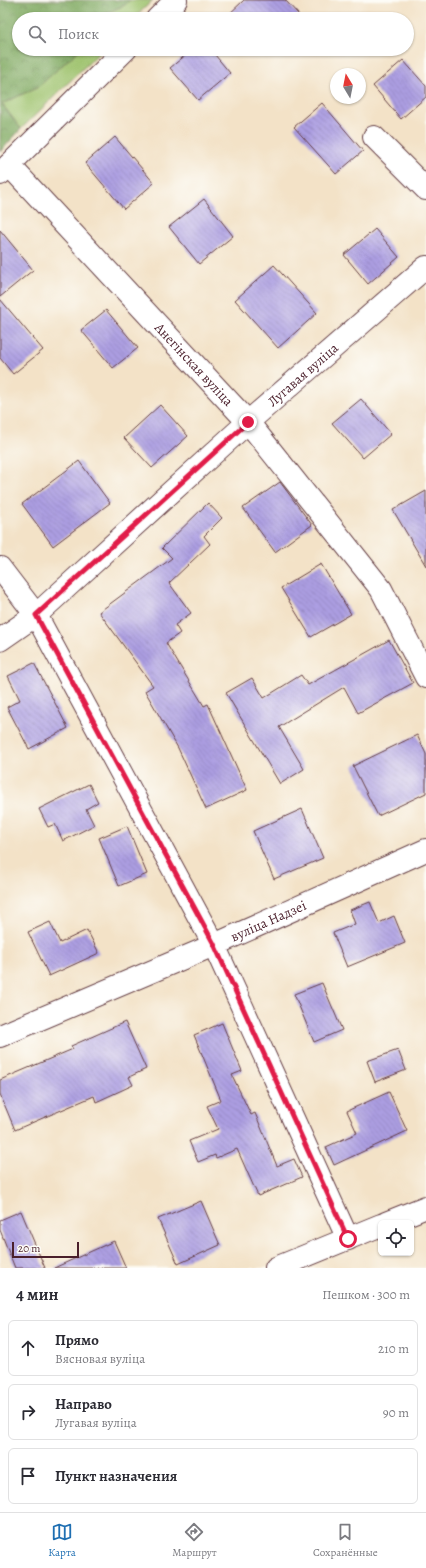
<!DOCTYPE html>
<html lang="ru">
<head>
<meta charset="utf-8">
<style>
	body { margin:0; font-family:Alegreya,serif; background:#f7f7f7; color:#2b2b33 }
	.controls { position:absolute; right:12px; bottom:12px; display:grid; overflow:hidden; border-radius:6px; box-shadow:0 1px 3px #0004 }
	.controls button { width:36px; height:36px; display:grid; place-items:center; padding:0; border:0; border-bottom:1px solid #e1e1e2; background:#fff; color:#2b2b33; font:20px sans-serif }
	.compass { position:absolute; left:330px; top:68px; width:36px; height:36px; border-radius:50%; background:#fff; box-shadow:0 1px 3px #0004; rotate:350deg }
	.scale { position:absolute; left:12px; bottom:10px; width:67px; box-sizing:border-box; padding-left:4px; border:2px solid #4a1f2b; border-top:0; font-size:11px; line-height:14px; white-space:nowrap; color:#4a1f2b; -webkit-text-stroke:3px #fdfcf7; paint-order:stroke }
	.stop { position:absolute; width:12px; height:12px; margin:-9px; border:3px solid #e11d48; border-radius:50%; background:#fff }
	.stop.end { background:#e11d48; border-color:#fff; box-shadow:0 1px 4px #0008 }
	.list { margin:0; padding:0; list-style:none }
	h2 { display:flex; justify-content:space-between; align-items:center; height:52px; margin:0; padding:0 16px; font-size:17px }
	h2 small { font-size:13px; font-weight:400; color:#7c7c81 }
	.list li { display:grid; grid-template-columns:26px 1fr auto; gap:12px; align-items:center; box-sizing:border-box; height:56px; margin:0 8px 8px; padding:0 8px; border:1px solid #e1e1e2; border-radius:6px }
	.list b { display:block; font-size:15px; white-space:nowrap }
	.list p { margin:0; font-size:13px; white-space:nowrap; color:#7c7c81 }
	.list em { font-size:13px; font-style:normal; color:#7c7c81 }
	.icon { flex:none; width:22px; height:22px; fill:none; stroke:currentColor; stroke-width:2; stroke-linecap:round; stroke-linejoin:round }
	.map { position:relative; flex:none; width:426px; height:1268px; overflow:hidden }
	.search { position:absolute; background:#fff; box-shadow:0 1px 3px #0004; left:12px; right:12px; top:12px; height:44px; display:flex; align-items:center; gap:10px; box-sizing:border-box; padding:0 14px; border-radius:22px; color:#7c7c81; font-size:15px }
	.sheet { height:244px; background:#fff }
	nav { display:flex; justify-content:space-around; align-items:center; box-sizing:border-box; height:56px; border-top:1px solid #e1e1e2; background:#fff; font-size:11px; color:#7c7c81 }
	nav a { display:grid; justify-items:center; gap:2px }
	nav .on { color:#1f6fb2 }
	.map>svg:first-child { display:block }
	.grass { fill:#9fc36e; stroke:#74714c }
	.forest { fill:url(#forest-crowns); stroke:#646446 }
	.building { fill:url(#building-back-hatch) }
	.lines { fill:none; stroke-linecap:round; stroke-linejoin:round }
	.minor-casing { stroke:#633c42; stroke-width:24 }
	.minor { stroke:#fff; stroke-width:22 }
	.route { stroke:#e11d48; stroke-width:5 }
	.labels { text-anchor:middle; stroke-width:4; stroke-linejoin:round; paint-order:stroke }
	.street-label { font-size:14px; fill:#4a1f2b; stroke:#fdfcf7 }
</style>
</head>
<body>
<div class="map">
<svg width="426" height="1268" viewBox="0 0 426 1268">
	<defs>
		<pattern id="forest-crowns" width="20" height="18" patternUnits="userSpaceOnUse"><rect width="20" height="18" fill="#7fa961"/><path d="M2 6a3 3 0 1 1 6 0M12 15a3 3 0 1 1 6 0" fill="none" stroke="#6a8950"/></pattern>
		<pattern id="building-back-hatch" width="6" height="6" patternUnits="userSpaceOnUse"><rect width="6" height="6" fill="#ac9ee2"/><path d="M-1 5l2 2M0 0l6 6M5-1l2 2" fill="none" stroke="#8e80b7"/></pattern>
	</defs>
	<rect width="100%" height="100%" fill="#fdfcf7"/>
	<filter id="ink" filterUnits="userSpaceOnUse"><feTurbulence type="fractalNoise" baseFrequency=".025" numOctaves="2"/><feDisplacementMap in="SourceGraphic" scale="8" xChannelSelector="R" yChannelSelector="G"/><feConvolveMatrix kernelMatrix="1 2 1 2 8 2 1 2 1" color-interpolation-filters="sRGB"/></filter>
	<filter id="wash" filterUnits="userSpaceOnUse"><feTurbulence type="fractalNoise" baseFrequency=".012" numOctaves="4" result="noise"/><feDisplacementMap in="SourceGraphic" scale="16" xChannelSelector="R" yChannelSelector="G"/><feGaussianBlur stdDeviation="0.9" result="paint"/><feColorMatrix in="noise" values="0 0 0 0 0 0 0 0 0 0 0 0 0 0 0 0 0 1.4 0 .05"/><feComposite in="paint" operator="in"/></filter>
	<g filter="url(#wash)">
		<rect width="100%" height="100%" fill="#f3e2c7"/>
		<g class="grass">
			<path d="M130 0H153L133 19H97L99 16 125 5Z"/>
			<path d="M80 49H103L21 129 2 104 39 86Z"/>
		</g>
		<path class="forest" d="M0 0H130L125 5 99 16 97 19H19V49H80L39 86 2 104 21 129 0 152Z"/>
		<g id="blocks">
			<g class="building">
				<path d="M244 0H285L299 15 295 19H228L226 17Z"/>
				<path d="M193 49H210L230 73 198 100 170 68Z"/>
				<path d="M403 60 426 86V97L401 119 373 86Z"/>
				<path d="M322 103 363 151 336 174 294 127Z"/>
				<path d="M115 137 154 183 124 209 85 163Z"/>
				<path d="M204 199 233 236 199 264 169 227Z"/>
				<path d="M375 229 399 257 368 284 344 255Z"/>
				<path d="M0 230 33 270 0 297Z"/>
				<path d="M274 265 317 313 278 348 235 300Z"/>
				<path d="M0 299 43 350 13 374 0 358Z"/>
				<path d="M106 310 138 348 113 368 81 330Z"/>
				<path d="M361 399 391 434 363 458 332 423Z"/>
				<path d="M160 405 188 436 152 468 124 438Z"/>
				<path d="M79 461 110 503 53 546 22 504Z"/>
				<path d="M280 482 312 525 275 552 243 508Z"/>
				<path d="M426 491V566L393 510Z"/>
				<path d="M208 503 222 518 204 536 210 544 169 583 191 613 175 625 180 633 166 643 204 706 208 704 247 790 206 809 178 748 145 691 153 686 99 612 172 558 162 548Z"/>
				<path d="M321 564 351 614 311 637 281 588Z"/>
				<path d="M389 640 413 683 358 713 344 687 279 727 304 769 280 784 226 693 252 678 264 698 301 675 308 685Z"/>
				<path d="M34 663 68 728 29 749 7 707 20 700 8 676Z"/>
				<path d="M417 735 426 754V793L378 816 353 766Z"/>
				<path d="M89 784 98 802 86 809 94 825 63 841 55 824 48 827 39 809Z"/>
				<path d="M302 809 323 858 274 879 253 831Z"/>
				<path d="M127 826 147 874 119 886 99 838Z"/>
				<path d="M370 902 379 923 394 916 405 943 347 967 333 933 355 924 350 910Z"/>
				<path d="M50 922 60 943 87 930 99 953 49 976 28 932Z"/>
				<path d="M322 983 342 1030 314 1042 294 994Z"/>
				<path d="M125 1022 146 1069 129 1077 133 1085 96 1102 94 1096 15 1130 0 1094V1080L73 1049 71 1046Z"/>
				<path d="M222 1023 242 1071 232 1075 251 1115 255 1113 277 1166 294 1159 302 1177 258 1196 237 1149 216 1158 215 1155 198 1162 189 1141 218 1129 207 1106 221 1100 194 1035Z"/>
				<path d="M398 1050 406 1070 375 1082 367 1061Z"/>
				<path d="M389 1092 407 1131 334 1165 326 1147 357 1133 347 1111Z"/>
				<path d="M201 1201 220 1245 178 1264 158 1219Z"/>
				<path d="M21 1211 45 1268H15L0 1230V1220Z"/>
				<path d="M114 1241 126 1268H54Z"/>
			</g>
		</g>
	</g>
	<g filter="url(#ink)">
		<use href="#blocks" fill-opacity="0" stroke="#633c42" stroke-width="1"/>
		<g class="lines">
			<g class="minor-casing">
				<g id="minor">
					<path d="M157 19 176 0"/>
					<path d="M374 137 426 189"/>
					<path id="s1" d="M9 165 248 422 381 589 426 677"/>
					<path d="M0 174 126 49"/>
					<path d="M0 568 36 615 214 945 348 1239"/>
					<path id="s2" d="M0 640 36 615 248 422 426 267"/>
					<path id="s3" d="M0 1036 214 945 426 850"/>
					<path d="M386 1223 426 1207"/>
					<path d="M276 1268 381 1225"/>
				</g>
			</g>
			<use href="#minor" class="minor"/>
		</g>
	</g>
	<g class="lines" filter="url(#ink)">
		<path class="route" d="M248 422 36 615 214 944 348 1239"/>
	</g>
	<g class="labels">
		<g class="street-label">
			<text dy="5" stroke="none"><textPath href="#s1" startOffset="272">Анегінская вуліца</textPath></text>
			<text dy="5" stroke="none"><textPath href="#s2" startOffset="403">Лугавая вуліца</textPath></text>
			<text dy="5" stroke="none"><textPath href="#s3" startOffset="292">вуліца Надзеі</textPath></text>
		</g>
	</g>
</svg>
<div class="controls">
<button><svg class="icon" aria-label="locate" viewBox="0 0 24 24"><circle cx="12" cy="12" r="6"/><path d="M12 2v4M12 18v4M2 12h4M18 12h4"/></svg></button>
</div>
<svg class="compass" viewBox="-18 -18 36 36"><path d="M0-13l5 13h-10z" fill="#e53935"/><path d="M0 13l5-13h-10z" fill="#7c7c81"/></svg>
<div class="scale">20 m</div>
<div class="stop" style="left:348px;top:1239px"></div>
<div class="stop end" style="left:248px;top:422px"></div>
<div class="search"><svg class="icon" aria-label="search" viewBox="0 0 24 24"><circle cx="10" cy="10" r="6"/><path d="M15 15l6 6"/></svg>Поиск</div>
</div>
<section class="sheet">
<h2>4 мин<small>Пешком · 300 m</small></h2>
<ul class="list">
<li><svg class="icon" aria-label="ahead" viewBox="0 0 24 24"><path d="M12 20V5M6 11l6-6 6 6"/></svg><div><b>Прямо</b><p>Вясновая вуліца</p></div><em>210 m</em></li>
<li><svg class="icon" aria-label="right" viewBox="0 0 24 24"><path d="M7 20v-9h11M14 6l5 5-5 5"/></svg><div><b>Направо</b><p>Лугавая вуліца</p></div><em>90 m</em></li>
<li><svg class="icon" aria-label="arrive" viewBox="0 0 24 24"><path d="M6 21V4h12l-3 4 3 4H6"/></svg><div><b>Пункт назначения</b></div></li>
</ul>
</section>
<nav>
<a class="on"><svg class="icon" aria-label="map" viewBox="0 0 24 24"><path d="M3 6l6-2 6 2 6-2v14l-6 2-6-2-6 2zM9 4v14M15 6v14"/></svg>Карта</a>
<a><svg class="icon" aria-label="directions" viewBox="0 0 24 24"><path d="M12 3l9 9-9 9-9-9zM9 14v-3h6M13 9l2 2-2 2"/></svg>Маршрут</a>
<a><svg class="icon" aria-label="saved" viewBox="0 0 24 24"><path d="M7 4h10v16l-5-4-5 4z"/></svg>Сохранённые</a>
</nav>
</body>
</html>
